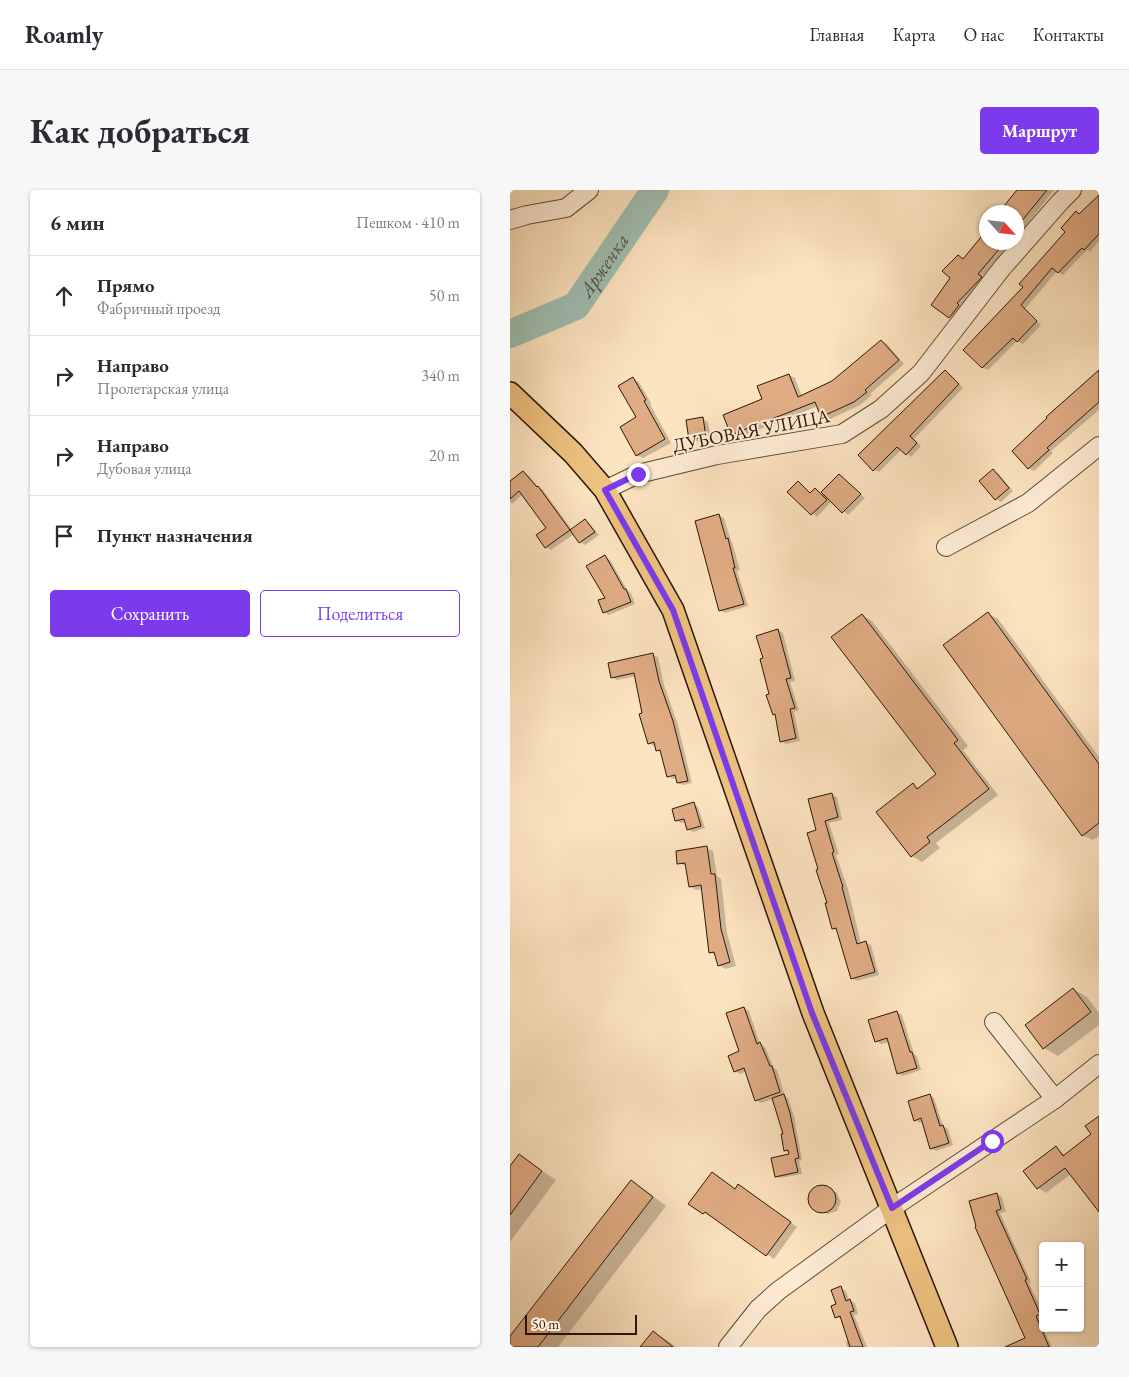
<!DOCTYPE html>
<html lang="ru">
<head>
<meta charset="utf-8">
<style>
	body { margin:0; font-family:"EB Garamond",serif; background:#f7f7f7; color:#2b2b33 }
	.controls { position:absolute; right:15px; bottom:15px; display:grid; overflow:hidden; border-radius:5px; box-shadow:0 1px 4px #0004 }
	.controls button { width:45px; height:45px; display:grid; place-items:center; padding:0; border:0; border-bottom:1px solid #e1e1e2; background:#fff; color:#2b2b33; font:25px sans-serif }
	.compass { position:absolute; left:469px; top:15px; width:45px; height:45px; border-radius:50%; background:#fff; box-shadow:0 1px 4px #0004; rotate:117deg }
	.scale { position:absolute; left:15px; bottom:12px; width:112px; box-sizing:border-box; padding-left:5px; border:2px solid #2d1509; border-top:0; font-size:14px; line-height:18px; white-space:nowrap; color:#2d1509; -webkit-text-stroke:4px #feedd6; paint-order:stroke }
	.stop { position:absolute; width:15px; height:15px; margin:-11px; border:4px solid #7c3aed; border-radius:50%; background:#fff }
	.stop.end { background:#7c3aed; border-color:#fff; box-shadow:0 1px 5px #0008 }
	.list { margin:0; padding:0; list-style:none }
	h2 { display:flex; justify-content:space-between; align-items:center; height:65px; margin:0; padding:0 20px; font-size:21px }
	h2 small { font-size:16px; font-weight:400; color:#7c7c81 }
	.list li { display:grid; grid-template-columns:32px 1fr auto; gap:15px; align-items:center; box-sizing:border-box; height:80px; padding:0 20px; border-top:1px solid #e1e1e2 }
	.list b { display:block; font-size:19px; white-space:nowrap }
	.list p { margin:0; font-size:16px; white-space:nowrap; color:#7c7c81 }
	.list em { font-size:16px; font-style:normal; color:#7c7c81 }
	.actions { display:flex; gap:10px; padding:15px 20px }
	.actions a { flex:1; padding:11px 0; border:1px solid #7c3aed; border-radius:5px; text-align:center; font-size:18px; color:#7c3aed }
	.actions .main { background:#7c3aed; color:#fff }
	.icon { flex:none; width:28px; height:28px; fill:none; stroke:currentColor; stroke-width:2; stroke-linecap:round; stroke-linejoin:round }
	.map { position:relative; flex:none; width:589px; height:1157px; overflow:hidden; border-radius:5px }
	header { display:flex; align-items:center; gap:30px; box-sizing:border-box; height:70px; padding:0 25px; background:#fff; border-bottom:1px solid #e1e1e2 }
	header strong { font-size:24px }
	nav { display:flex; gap:28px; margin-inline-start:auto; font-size:18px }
	.intro { display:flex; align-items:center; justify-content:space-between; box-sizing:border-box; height:120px; padding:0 30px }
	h1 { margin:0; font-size:35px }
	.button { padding:12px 22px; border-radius:5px; background:#7c3aed; color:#fff; font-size:18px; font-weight:700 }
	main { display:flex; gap:30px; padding:0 30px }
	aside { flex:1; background:#fff; border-radius:5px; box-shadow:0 1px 4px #0004 }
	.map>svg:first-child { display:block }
	.shadow { fill:#0003 }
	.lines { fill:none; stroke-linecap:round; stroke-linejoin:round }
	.river { stroke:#9fbfb2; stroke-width:28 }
	.building { fill:#e0ac84; stroke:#2d1509 }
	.minor-casing { stroke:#614937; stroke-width:20 }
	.major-casing { stroke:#2d1509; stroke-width:24 }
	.minor { stroke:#feedd6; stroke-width:18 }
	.major { stroke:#eec280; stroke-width:21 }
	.route { stroke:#7c3aed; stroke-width:6 }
	.labels { text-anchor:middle; stroke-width:4; stroke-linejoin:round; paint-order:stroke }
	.street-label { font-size:19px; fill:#2d1509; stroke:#feedd6 }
	.water-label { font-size:20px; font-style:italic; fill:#555044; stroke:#feedd6 }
</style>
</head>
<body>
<header>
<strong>Roamly</strong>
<nav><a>Главная</a><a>Карта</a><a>О нас</a><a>Контакты</a></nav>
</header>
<div class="intro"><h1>Как добраться</h1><a class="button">Маршрут</a></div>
<main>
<aside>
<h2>6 мин<small>Пешком · 410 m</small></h2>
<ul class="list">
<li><svg class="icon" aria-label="ahead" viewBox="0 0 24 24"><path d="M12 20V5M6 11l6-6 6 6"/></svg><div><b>Прямо</b><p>Фабричный проезд</p></div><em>50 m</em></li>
<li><svg class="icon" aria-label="right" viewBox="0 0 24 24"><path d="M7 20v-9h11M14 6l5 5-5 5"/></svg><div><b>Направо</b><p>Пролетарская улица</p></div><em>340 m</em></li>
<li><svg class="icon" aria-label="right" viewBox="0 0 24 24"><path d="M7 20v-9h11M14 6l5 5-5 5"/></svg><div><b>Направо</b><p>Дубовая улица</p></div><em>20 m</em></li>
<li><svg class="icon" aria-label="arrive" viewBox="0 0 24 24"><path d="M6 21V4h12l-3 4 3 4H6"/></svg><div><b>Пункт назначения</b></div></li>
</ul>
<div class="actions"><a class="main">Сохранить</a><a>Поделиться</a></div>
</aside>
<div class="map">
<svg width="589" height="1157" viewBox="0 0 589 1157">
	<rect width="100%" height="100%" fill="#fde4c0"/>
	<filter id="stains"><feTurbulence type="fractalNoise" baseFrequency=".004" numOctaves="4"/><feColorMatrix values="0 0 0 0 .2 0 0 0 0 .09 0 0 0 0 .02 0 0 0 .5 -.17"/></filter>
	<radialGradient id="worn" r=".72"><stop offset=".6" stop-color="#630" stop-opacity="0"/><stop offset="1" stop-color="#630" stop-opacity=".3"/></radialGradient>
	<g class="shadow">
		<path d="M508 0H544L507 47V22H485L491 16 495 18Z"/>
		<path d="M589 6V51L580 62 577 60 553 85 547 81 515 119 531 135 513 154 507 151 478 180 473 178 455 160 515 97 570 25Z"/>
		<path d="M477 43V52H502L472 87 476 90 451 117 453 118 445 130 423 114 442 88 448 66 454 69Z"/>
		<path d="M371 151 377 154 394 174 360 204 362 205 350 215 318 230 312 226 308 216 228 248 222 244 279 185 285 188 292 207 323 192Z"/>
		<path d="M589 181V220L541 261 543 263 524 281 519 278 503 261 539 228 538 227Z"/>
		<path d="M435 182 453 198 404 249 411 256 401 267 392 259 369 282 364 280Z"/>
		<path d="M123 189 129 192 141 213 140 214 161 253 133 268 126 265 128 228Z"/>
		<path d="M193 229 198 232 201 249 185 252 180 249Z"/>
		<path d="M483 281 488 283 503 301 491 312 486 309 471 292Z"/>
		<path d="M13 282 18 285 28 297 33 300 62 340 75 331 80 334 89 345 75 355 70 352 64 344 41 360 36 357 38 338 13 304 2 314 0 312V293Z"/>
		<path d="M329 285 355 308 338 325 322 311 307 327 279 302 288 293 301 303 305 299 311 304Z"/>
		<path d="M209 325 214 328 221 351 222 352 230 380 227 381 238 416 215 423 210 420Z"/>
		<path d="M95 367 100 370 118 401 121 403 125 414 99 425 94 422 96 408Z"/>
		<path d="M478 424 488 429 589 567V646L583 650 572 645Z"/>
		<path d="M352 425 362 431 458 556 453 560 488 605 426 653 430 658 412 672 402 666 403 595 410 599 428 585Z"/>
		<path d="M268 440 273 443 285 491 280 492 289 520 284 522 290 551 276 554 271 551 266 526 264 524 255 469Z"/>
		<path d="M143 465 148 467 154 495 168 535 182 593 173 595 168 593 167 588 163 589 158 586 152 562 147 560 146 555 144 556 139 553 126 486 107 490 102 487Z"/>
		<path d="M322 605 327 607 332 630 319 633 329 664 326 665 338 699 351 754 356 753 361 755 369 785 347 791 342 788 328 741 323 738 310 680 307 641Z"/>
		<path d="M183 614 188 617 195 638 183 642 178 639 176 632 171 633 166 630Z"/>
		<path d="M196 658 203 661 207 686 211 689 217 743 226 776 215 779 209 775 206 766 201 762 193 699 186 700 180 696 177 676 169 673Z"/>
		<path d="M563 799 577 807 589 823V835L548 866 534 858Z"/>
		<path d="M234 818 239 821 250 854 255 857 264 878 267 880 275 906 278 908 284 926 292 970 289 971 292 984 270 988 266 986 281 965 275 960 274 945 263 909 251 913 246 910 237 881 230 884 225 881 230 862Z"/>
		<path d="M387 822 392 825 404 864 407 866 411 880 393 886 388 883 379 852 371 854 366 851Z"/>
		<path d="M420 905 424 908 433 936 438 939 443 955 426 961 421 958 413 932 410 933 405 930Z"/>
		<path d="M589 927V975L585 978 589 983V1020L561 984 536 1003 528 998 515 981 546 958 555 965 583 944 577 936Z"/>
		<path d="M9 966 46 990 0 1052V978Z"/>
		<path d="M203 983 226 1000H236L287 1037 264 1069 202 1026 201 1027 194 1023Z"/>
		<path d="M121 991 135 1000 156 1016 48 1157H0V1148Z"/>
		<path d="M313 996 327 1003 331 1012 327 1021 318 1024 304 1017 300 1009 304 1000Z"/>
		<path d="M487 1004 492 1007 496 1022 490 1023 521 1092 519 1093 533 1123V1127L530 1128 533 1138 542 1157H515L516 1149 467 1037Z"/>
		<path d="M331 1098 336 1101 339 1110 345 1113 348 1124 344 1125 357 1157H337L336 1152 339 1150 332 1129 326 1127Z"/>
		<path d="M144 1142 158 1151 166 1157H132Z"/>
	</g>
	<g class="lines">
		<path class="river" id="s1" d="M0 144 66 116 145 0"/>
	</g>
	<g class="building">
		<path d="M507 0H537L506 38V22H489Z"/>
		<path d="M589 5V44L574 60 572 58 548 83 542 78 511 115 527 131 507 152 503 148 472 178 453 160 513 97 509 94 555 42 551 38 566 21 569 24Z"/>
		<path d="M476 41V52H495L468 84 472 87 447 113 449 115 439 128 421 115 440 88 432 81 448 65 453 69Z"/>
		<path d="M371 150 389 170 355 200 357 202 344 212 311 227 305 212 221 245 213 225 252 209 247 196 279 184 288 207 322 191Z"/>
		<path d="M435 180 449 194 400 246 407 253 396 265 387 257 363 281 348 265Z"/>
		<path d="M589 180V212L537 258 539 260 518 279 502 261 537 228 536 227Z"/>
		<path d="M123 187 136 210 134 211 155 249 126 266 110 237 126 227 108 196Z"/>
		<path d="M193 227 196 247 179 250 176 230Z"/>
		<path d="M483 279 499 298 485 310 469 291Z"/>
		<path d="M13 281 27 297 28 296 60 340 35 358 26 345 36 338 9 301 0 309V291Z"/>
		<path d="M329 284 351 304 332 323 311 302Z"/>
		<path d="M288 291 300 303 305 298 317 310 301 325 277 302Z"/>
		<path d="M209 324 216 349 218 348 225 378H223L234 414 209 421 185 331Z"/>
		<path d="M75 329 85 342 69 353 60 340Z"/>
		<path d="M95 365 114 399H116L121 412 93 423 88 410 95 408 76 376Z"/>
		<path d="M478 422 589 574V633L572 646 433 455Z"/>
		<path d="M352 424 448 550 444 553 479 599 417 647 420 652 401 667 366 622 403 593 407 599 426 584 321 447Z"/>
		<path d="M268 439 281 488 276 489 285 518 280 519 286 548 270 552 265 524 263 525 256 505 259 504 250 469 253 468 246 446Z"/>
		<path d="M143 463 149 491 163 531 178 591 167 593 165 585 157 587 150 560 146 561 144 552 138 554 129 524 132 523 124 483 101 488 98 473Z"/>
		<path d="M322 603 328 627 315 631 324 662 322 663 333 697H332L347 754 356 751 365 782 341 789 326 738 322 739 315 713H317L306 680 308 679 297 643 306 640 298 609Z"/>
		<path d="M184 612 191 636 177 640 174 629 165 631 162 619Z"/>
		<path d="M197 656 201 684H205L211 739 220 772 208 776 204 762 199 763 191 695 179 697 175 673 167 674 166 661Z"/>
		<path d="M563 798 581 822 533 859 515 835Z"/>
		<path d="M234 817 247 854 250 852 260 876H262L270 902 245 911 234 878 224 882 218 866 229 861 216 823Z"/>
		<path d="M387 821 400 862H402L407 878 387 884 377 848 365 852 358 830Z"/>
		<path d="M274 904 280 923 289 968 285 969 288 982 265 987 261 968 279 964 278 960 274 961 271 944H273L262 908Z"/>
		<path d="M420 904 430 936 433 935 439 953 420 959 411 928 404 931 398 911Z"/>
		<path d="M589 926V1022L555 978 527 999 513 981 546 956 553 966 581 944 575 936Z"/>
		<path d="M9 964 32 981 0 1025V976Z"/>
		<path d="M202 982 225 999 228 994 281 1032 256 1066 195 1022 193 1024 178 1014Z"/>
		<path d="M121 990 143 1007 28 1157H0V1146Z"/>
		<circle cx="312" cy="1009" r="14"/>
		<path d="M487 1003 491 1019 486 1021 517 1089 515 1090 530 1124 526 1126 539 1157H495L515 1148 465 1037 466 1036 459 1011Z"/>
		<path d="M331 1096 336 1111 340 1109 344 1121 340 1122 353 1157H340L330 1126 325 1128 321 1116 326 1114 321 1100Z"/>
		<path d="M143 1141 163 1157H130Z"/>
	</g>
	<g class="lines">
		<g class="minor-casing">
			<g id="minor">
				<path d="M0 30 17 25 56 18 79 0"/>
				<path d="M95 300 128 284 207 265 332 244 371 219 411 183 492 78 550 12 562 0"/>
				<path d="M436 357 518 313 589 256"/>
				<path d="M484 832 545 909"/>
				<path d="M218 1157 248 1119 268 1101 382 1018 545 909 589 874"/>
			</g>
		</g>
		<g class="major-casing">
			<path id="major" d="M0 203 63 263 95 300 163 420 303 823 437 1157"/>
		</g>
		<use href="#minor" class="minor"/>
		<use href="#major" class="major"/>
	</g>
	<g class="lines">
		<path class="route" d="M128 284 95 300 163 420 302 823 382 1018 482 951"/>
	</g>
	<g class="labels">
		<g class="street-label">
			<text transform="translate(241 240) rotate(-11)" y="7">ДУБОВАЯ УЛИЦА</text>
		</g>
		<g class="water-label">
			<text dy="7" stroke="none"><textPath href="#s1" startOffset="121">Арженка</textPath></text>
		</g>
	</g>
	<rect width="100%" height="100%" filter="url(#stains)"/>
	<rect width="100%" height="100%" fill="url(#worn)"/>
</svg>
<div class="controls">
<button>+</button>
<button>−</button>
</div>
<svg class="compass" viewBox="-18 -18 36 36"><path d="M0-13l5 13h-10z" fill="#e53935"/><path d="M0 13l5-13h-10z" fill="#7c7c81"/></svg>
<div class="scale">50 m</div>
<div class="stop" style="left:482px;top:951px"></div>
<div class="stop end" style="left:128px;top:284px"></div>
</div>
</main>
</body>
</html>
